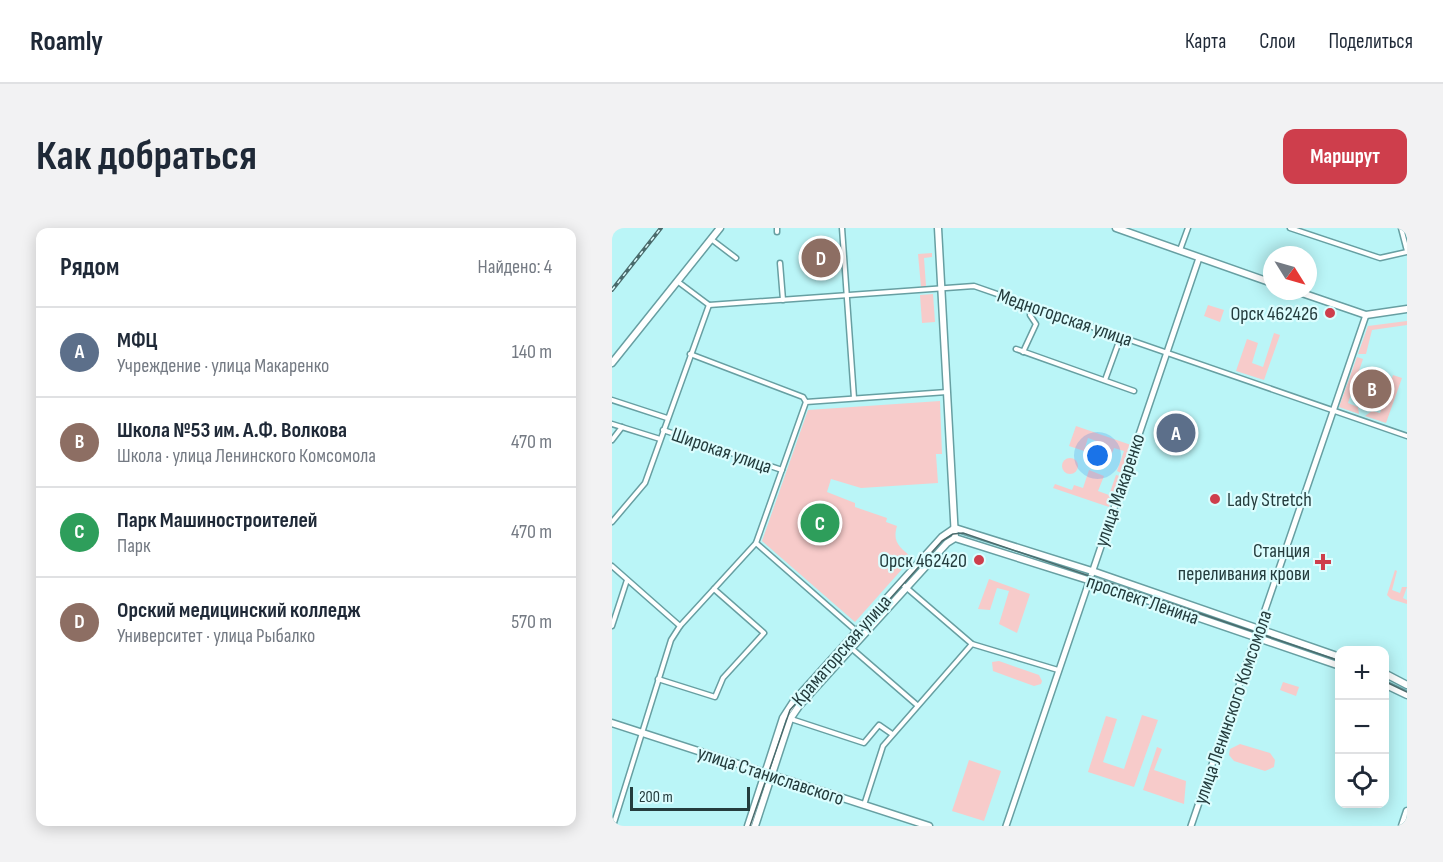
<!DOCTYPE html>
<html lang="ru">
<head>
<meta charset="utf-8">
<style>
	body { margin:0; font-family:"Sofia Sans Condensed",sans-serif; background:#f2f2f3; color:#1f2937 }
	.controls { position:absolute; right:18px; bottom:18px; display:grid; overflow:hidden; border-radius:12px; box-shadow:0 3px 15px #0003 }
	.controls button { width:54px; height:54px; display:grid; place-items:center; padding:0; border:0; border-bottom:2px solid #e0e1e3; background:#fff; color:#1f2937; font:30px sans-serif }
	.compass { position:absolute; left:651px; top:18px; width:54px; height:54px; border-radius:50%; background:#fff; box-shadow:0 3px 15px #0003; rotate:127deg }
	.scale { position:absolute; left:18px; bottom:15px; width:120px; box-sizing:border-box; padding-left:6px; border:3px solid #243c3d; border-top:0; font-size:16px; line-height:21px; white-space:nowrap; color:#243c3d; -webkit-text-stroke:4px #dbfdfe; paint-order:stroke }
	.you { position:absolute; left:486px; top:228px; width:21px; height:21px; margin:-15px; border:4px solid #fff; border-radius:50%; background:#1a73e8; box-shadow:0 0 0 9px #1a73e833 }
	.badge { display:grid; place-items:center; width:39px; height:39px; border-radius:50%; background:#ce3e4c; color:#fff; font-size:20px; font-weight:700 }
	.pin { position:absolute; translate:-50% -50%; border:3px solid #fff; box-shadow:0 2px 6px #0006 }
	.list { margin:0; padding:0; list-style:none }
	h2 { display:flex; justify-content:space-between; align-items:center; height:78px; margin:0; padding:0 24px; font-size:26px }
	h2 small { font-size:20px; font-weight:400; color:#747a83 }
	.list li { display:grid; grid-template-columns:39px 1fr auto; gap:18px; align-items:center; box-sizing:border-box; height:90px; padding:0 24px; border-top:2px solid #e0e1e3 }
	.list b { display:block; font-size:22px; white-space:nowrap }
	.list p { margin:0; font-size:20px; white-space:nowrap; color:#747a83 }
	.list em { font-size:20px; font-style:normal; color:#747a83 }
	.icon { flex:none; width:33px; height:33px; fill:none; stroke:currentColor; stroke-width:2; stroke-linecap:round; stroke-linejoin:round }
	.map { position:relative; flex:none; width:795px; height:598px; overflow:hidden; border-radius:12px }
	header { display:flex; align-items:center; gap:36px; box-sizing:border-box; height:84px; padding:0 30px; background:#fff; border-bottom:2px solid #e0e1e3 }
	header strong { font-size:28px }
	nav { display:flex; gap:33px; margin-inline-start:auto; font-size:21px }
	.intro { display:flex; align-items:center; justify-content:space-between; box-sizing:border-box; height:144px; padding:0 36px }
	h1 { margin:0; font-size:42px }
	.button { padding:15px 27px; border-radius:12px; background:#ce3e4c; color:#fff; font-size:21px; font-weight:700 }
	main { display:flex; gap:36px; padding:0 36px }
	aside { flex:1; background:#fff; border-radius:12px; box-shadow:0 3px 15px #0003 }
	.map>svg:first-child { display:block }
	.green { fill:#f7cbca }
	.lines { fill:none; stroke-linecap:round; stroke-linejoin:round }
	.minor-casing { stroke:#679fa2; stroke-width:7 }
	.tertiary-casing { stroke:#679fa2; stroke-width:8 }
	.secondary-casing { stroke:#679fa2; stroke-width:9 }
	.primary-casing { stroke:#679fa2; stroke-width:9 }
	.minor { stroke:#fff; stroke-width:4 }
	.tertiary { stroke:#fff; stroke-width:5 }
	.secondary { stroke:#fff; stroke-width:6 }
	.primary { stroke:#fff; stroke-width:6 }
	.tram { stroke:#4a6b6c; stroke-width:1.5 }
	.rail-casing { stroke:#4a6b6c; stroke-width:4 }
	.rail { stroke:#dbfdfe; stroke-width:1.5; stroke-dasharray:4.5; stroke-linecap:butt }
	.poi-dot { fill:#ce3e4c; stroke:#dbfdfe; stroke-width:2 }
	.labels { text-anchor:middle; stroke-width:4.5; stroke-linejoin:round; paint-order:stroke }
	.poi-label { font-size:20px; fill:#243c3d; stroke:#dbfdfe; text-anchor:end }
	.street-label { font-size:20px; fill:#243c3d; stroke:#dbfdfe }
</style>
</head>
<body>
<header>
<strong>Roamly</strong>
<nav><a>Карта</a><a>Слои</a><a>Поделиться</a></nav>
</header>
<div class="intro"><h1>Как добраться</h1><a class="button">Маршрут</a></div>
<main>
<aside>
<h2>Рядом<small>Найдено: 4</small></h2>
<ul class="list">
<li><span class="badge" style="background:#5c6f8a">A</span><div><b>МФЦ</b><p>Учреждение · улица Макаренко</p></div><em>140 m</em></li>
<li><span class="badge" style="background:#8d6e63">B</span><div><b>Школа №53 им. А.Ф. Волкова</b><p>Школа · улица Ленинского Комсомола</p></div><em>470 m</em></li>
<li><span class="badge" style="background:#2e9e5b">C</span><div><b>Парк Машиностроителей</b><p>Парк</p></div><em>470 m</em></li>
<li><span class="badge" style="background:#8d6e63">D</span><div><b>Орский медицинский колледж</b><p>Университет · улица Рыбалко</p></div><em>570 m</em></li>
</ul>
</aside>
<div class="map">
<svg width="795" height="598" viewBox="0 0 795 598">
	<rect width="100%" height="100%" fill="#baf5f7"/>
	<g class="green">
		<path d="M320 25V29L312 30 314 58 309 59 306 26Z"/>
		<path d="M321 66 323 94 310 95 308 67Z"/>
		<path d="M596 77 612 82 608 94 592 88Z"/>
		<path d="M795 93V97L760 102 754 126H746L756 98Z"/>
		<path d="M662 105 668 107 652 152 624 143 635 111 646 115 640 135 651 139Z"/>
		<path d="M745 129 751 131 736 175 746 179 747 186 727 179Z"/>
		<path d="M763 146 776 150 770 168 757 164Z"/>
		<path d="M781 147 790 150 774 195 753 188 760 183 768 185Z"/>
		<path d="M328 173 330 226H324L326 255 249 260 219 251 215 264 243 275V279L275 290 274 294 285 298C280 315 288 319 300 330L243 394 150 313 196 182Z"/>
		<path d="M464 198 519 217 509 245 505 243 512 223 502 220 496 236 481 231 487 214 476 210 472 223 457 218Z"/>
		<circle cx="458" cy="238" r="8"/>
		<path d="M477 242 492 248 486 263 497 267 504 247 508 248 497 279 441 260 443 256 460 262 462 257 471 260Z"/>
		<path d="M783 342 785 343 780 362 788 365 790 359H795L791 370 795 372V376L779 371 775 367Z"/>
		<path d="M377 351 418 366 405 405 387 396 397 363 385 360 378 382 366 381Z"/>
		<path d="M387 433 427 447 430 453 429 456 422 458 381 443 380 434Z"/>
		<path d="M671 454 687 459 684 468 668 462Z"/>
		<path d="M530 487 546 492 522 559 476 544 494 488 505 491 491 534 512 541Z"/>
		<path d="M628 516 658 525 663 532 662 539 653 543 622 533 617 527 618 521Z"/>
		<path d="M545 519 550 521 542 542 574 553 572 576 531 562Z"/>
		<path d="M357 532 389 543 372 593 340 583Z"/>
	</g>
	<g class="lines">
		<g class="minor-casing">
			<g id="minor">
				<path d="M165 0V4"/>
				<path d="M230 0 242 170"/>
				<path d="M678 0 768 30 795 24"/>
				<path d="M789 0 795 23"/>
				<path d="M99 11 124 30"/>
				<path d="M568 22 576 0"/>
				<path d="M168 35 171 72"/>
				<path d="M65 53 97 77"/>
				<path d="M97 77 362 58 795 208"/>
				<path d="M404 121 522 163"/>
				<path d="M411 124 424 96 418 87 419 79"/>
				<path d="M78 126 191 169 194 174"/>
				<path d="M493 152 509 108"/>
				<path d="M0 172 55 190"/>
				<path d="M0 196 48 211"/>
				<path d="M51 202 170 242"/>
				<path d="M0 212 10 199"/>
				<path d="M0 294 33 255 97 77"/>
				<path d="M144 315 250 408"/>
				<path d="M0 338 68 398"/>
				<path d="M289 355 360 416 446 442"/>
				<path d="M0 398 15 352"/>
				<path d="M238 419 305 477"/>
				<path d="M46 451 103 469 111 450 152 405 102 361"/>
				<path d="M179 491 252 515 267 497 280 506"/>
				<path d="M252 577 271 518 360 416"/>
				<path d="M1 598 59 412 68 398 144 315 194 174 335 164"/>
			</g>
		</g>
		<g class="tertiary-casing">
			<g id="tertiary">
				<path d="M394 598 587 30"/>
				<path d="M579 598 754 87"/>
			</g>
		</g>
		<g class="secondary-casing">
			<g id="secondary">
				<path d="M326 0 343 310"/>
				<path d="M504 0 660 55"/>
				<path d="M684 63 754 87 795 81"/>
				<path d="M0 135 108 0"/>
				<path d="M0 495 317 598"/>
			</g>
		</g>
		<g class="primary-casing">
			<g id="primary">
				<path d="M772 445 795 457"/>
				<path d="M772 456 795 467"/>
				<path d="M136 598 171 490 182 473 330 309 343 300 483 344 728 429"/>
				<path d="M143 598 178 491 187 478 335 315 343 310 476 352 728 438"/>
				<path d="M790 598 795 583"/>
			</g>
		</g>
		<use href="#minor" class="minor"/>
		<use href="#tertiary" class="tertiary"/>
		<use href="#secondary" class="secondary"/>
		<use href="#primary" class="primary"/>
		<g class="tram">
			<path d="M772 453 795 464"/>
			<path d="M138 598 178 482 330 313 341 306 351 305 728 433"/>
			<path d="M793 598 795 592"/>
		</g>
		<g class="rail-casing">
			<path id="rail" d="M0 62 49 0"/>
		</g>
		<use href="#rail" class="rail"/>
	</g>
	<g class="poi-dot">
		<circle cx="718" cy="85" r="6"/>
		<circle cx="603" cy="271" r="6"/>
		<circle cx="367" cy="332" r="6"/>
		<path d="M708 325h6v6h6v6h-6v6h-6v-6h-6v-6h6z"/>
	</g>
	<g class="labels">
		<g class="poi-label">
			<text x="706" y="92">Орск 462426</text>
			<text x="615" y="278" text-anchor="start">Lady Stretch</text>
			<text x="698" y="329">Станция<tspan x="698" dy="23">переливания крови</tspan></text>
			<text x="355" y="339">Орск 462420</text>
		</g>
		<g class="street-label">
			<text transform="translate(453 89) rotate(19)" y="7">Медногорская улица</text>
			<text transform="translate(110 222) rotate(19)" y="7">Широкая улица</text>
			<text transform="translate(507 262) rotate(-71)" y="7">улица Макаренко</text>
			<text transform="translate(531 371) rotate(19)" y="7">проспект Ленина</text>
			<text transform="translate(229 422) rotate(-49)" y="7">Краматорская улица</text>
			<text transform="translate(620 479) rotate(-71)" y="7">улица Ленинского Комсомола</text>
			<text transform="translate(159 547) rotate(18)" y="7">улица Станиславского</text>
		</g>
	</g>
</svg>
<div class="controls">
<button>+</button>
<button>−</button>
<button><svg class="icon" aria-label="locate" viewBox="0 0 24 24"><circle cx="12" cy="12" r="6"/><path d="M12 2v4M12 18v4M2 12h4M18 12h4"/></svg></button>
</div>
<svg class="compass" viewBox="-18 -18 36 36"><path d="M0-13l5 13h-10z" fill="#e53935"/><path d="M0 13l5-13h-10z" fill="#747a83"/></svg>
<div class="scale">200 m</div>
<div class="you"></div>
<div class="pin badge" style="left:564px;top:205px;background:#5c6f8a">A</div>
<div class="pin badge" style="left:760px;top:161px;background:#8d6e63">B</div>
<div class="pin badge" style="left:208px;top:295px;background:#2e9e5b">C</div>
<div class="pin badge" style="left:209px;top:30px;background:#8d6e63">D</div>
</div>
</main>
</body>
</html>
